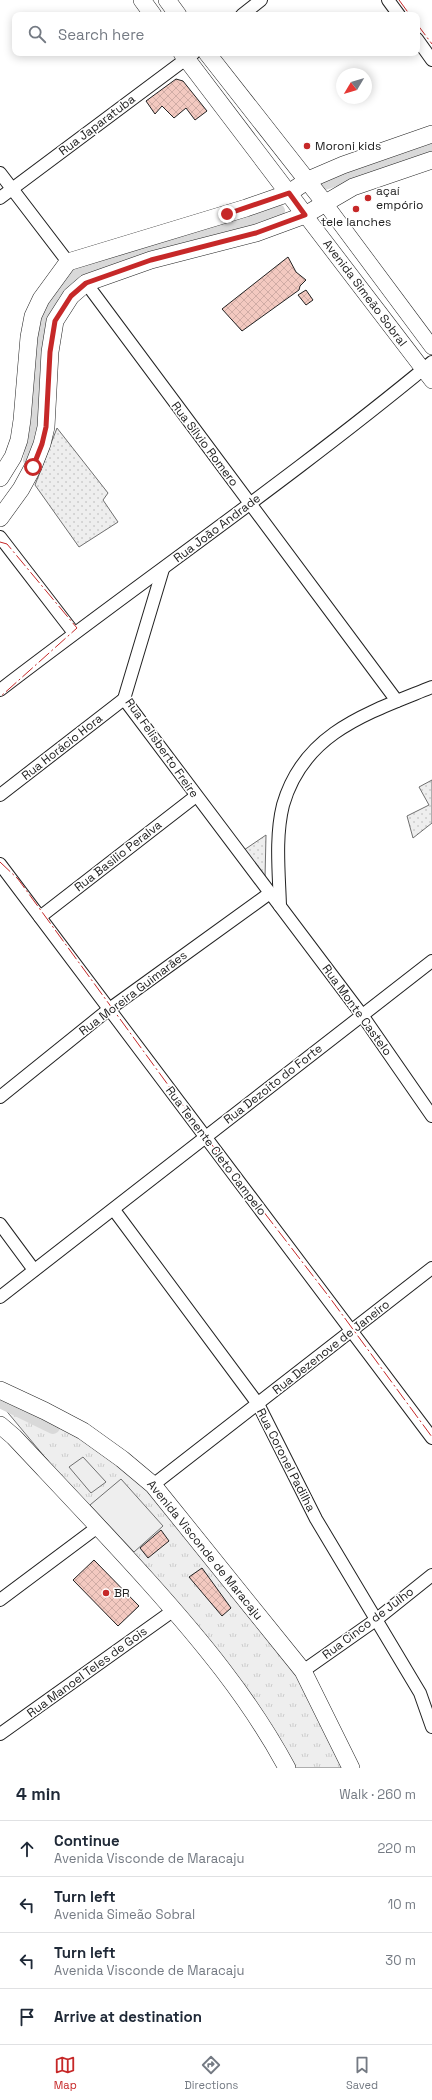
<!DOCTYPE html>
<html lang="en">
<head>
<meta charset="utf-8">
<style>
	body { margin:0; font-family:"Space Grotesk",sans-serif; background:#f2f2f3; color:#1f2937 }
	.compass { position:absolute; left:336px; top:68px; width:36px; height:36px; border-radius:50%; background:#fff; box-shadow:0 2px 10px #0003; rotate:232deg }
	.stop { position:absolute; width:12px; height:12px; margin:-9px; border:3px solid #c62828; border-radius:50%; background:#fff }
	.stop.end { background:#c62828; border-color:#fff; box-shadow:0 1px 4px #0008 }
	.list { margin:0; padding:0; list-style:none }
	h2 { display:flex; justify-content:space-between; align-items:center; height:52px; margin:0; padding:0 16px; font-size:17px }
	h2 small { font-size:13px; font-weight:400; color:#747a83 }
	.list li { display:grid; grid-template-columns:26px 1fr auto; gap:12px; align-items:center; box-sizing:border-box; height:56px; padding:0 16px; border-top:1px solid #e0e1e3 }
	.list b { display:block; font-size:15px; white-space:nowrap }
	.list p { margin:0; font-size:13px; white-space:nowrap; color:#747a83 }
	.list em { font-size:13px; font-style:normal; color:#747a83 }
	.icon { flex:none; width:22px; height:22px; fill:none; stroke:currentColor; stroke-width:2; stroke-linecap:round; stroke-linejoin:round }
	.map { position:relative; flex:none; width:432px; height:1768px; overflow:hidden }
	.search { position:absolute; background:#fff; box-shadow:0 2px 10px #0003; left:12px; right:12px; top:12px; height:44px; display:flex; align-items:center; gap:10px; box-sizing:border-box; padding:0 14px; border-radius:8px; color:#747a83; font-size:15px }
	.sheet { height:276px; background:#fff }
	nav { display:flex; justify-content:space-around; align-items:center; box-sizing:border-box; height:56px; border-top:1px solid #e0e1e3; background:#fff; font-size:11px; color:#747a83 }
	nav a { display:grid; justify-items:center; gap:2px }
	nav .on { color:#c62828 }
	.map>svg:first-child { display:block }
	.grass { fill:url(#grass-dots); stroke:#6f6f6f }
	.park { fill:url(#park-tufts); stroke:#6f6f6f }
	.pitch { fill:#eee; stroke:#6f6f6f }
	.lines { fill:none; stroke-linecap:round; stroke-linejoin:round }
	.canal { stroke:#d9d9d9; stroke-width:14 }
	.building { fill:url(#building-cross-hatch); stroke:#222 }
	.minor-casing { stroke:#222; stroke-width:14 }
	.tertiary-casing { stroke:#222; stroke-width:16 }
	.secondary-casing { stroke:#222; stroke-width:18 }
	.minor { stroke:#fff; stroke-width:12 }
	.tertiary { stroke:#fff; stroke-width:15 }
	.secondary { stroke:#fff; stroke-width:17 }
	.power { stroke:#c62828; stroke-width:1; stroke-dasharray:14 3 2 3; stroke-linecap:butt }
	.route { stroke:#c62828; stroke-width:5 }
	.poi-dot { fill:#c62828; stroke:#fff; stroke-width:1.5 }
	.labels { text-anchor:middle; stroke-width:3; stroke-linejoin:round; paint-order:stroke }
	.street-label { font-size:12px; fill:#222; stroke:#fff }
	.poi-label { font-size:12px; fill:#222; stroke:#fff; text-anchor:start }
</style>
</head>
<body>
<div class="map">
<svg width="432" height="1768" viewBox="0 0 432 1768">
	<defs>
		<pattern id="grass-dots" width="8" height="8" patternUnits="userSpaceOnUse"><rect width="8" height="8" fill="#eee"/><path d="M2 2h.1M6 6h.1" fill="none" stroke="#ccc" stroke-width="1.8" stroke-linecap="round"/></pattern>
		<pattern id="park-tufts" width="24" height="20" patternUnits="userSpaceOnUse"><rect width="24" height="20" fill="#eee"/><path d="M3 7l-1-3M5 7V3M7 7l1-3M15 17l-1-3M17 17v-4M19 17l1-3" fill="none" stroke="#ccc"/></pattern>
		<pattern id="building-cross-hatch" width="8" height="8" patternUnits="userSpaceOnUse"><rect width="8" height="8" fill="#f3c9c0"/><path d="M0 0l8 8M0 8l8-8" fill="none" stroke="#d0aca5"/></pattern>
	</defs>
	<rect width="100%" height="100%" fill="#fff"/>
	<g class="grass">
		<path d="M57 428 108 493 103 500 118 522 79 547 35 485Z"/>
		<path d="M432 780V823L413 838 407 816 429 805 419 787Z"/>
		<path d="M266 835 265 878 244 850Z"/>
	</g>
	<path class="park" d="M4 1408 52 1430 56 1424 114 1458 134 1475 174 1520 243 1610 299 1678 343 1768H293L88 1509Z"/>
	<g class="pitch">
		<path d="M83 1457 106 1482 91 1493 69 1467Z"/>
		<path d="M121 1479 163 1526 134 1552 90 1505Z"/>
	</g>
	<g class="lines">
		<g class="canal">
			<path d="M319 185 432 146"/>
			<path d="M30 460 37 426 43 334 52 295 77 269 278 211"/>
			<path d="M0 1401 53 1427"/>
		</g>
	</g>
	<g class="building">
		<path d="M176 79 183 81 207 111 195 120 186 108 174 118 162 106 155 114 146 101Z"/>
		<path d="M288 257 296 272 306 280 300 286 299 290 242 331 222 309Z"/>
		<path d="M306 290 313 300 306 305 298 295Z"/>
		<path d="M161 1530 169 1541 148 1558 140 1548Z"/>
		<path d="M94 1560 139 1606 118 1626 73 1580Z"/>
		<path d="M202 1568 231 1608 222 1616 189 1577Z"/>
	</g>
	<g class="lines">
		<g class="minor-casing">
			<g id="minor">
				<path d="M388 0 399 15"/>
				<path d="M242 15 261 0"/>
				<path d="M417 39 432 60"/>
				<path d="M0 173 68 262"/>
				<path d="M0 198 194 53"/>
				<path d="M86 283 397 701"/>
				<path d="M0 537 74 633"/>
				<path d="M0 690C143 580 293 477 432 362"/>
				<path d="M124 699 362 1015 432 1116"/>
				<path d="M124 699 163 569"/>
				<path d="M0 795 124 699"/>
				<path d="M0 864 432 1438"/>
				<path d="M280 906C279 873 275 837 283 805 304 732 368 713 432 687"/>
				<path d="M40 917 196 796"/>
				<path d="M0 1097 108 1010 270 893"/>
				<path d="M114 1210 258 1404 316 1519 420 1693 432 1727"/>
				<path d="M0 1224 34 1270"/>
				<path d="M0 1297 432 961"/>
				<path d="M153 1485 432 1268"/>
				<path d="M0 1600 99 1526"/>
				<path d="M303 1671 377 1619 432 1575"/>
				<path d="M0 1734 174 1610"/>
			</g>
		</g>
		<g class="tertiary-casing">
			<g id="tertiary">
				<path d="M324 202 432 347"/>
				<path d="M305 215 432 381"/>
			</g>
		</g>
		<g class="secondary-casing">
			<g id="secondary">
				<path d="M142 0 153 15"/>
				<path d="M167 0 178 15"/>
				<path d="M182 53 305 215"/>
				<path d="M207 53 324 202"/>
				<path d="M0 478 13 457 19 440 22 420 29 337 33 316 41 299 68 262 246 208 289 193 308 180 343 165 432 134"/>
				<path d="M0 518 21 489 33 467 42 444 46 427 50 352 55 321 71 296 86 283 151 260 256 233 305 215 353 187 432 160"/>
				<path d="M0 1390 45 1411 83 1431 122 1459 153 1485 303 1671 351 1768"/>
				<path d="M0 1425 14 1437C59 1485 104 1532 148 1581 200 1639 250 1699 287 1768"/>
			</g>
		</g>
		<use href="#minor" class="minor"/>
		<use href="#tertiary" class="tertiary"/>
		<use href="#secondary" class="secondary"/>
		<g class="power">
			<path d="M399 0 410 15"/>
			<path d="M417 24 432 44"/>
			<path d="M0 542 7 544 77 628 0 697"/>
			<path d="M0 862 18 879 206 1137 330 1298 432 1437"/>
		</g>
	</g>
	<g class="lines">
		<path class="route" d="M33 467 42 444 46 427 50 352 55 321 71 296 86 283 151 260 256 233 305 215 289 193 227 214"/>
	</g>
	<g class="poi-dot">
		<circle cx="307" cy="146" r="4"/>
		<circle cx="368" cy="198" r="4"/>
		<circle cx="356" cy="209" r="4"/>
		<circle cx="106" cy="1593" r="4"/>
	</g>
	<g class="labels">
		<g class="street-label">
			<text transform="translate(97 125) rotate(-37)" y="4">Rua Japaratuba</text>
			<text transform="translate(365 293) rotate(53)" y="4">Avenida Simeão Sobral</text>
			<text transform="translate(205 444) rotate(53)" y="4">Rua Sílvio Romero</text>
			<text transform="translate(217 528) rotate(-37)" y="4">Rua João Andrade</text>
			<text transform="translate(62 747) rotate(-38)" y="4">Rua Horácio Hora</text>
			<text transform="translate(162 748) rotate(55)" y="4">Rua Felisberto Freire</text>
			<text transform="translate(118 856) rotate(-38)" y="4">Rua Basilio Peralva</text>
			<text transform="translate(133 993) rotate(-37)" y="4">Rua Moreira Guimarães</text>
			<text transform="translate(357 1010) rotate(54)" y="4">Rua Monte Castelo</text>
			<text transform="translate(273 1084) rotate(-38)" y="4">Rua Dezoito do Forte</text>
			<text transform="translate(216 1151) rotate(53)" y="4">Rua Tenente Cleto Campelo</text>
			<text transform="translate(331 1347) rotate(-38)" y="4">Rua Dezenove de Janeiro</text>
			<text transform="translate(286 1460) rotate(63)" y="4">Rua Coronel Padilha</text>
			<text transform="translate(205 1550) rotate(51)" y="4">Avenida Visconde de Maracaju</text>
			<text transform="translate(368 1623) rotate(-37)" y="4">Rua Cinco de Julho</text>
			<text transform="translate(87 1672) rotate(-36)" y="4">Rua Manoel Teles de Gois</text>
		</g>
		<g class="poi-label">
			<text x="315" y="150">Moroni kids</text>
			<text x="376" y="195">açaí<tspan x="376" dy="14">empório</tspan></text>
			<text x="356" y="226" text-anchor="middle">tele lanches</text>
			<text x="114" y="1597">BR</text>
		</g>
	</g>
</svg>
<svg class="compass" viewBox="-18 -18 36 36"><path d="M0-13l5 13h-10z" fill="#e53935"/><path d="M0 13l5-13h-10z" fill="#747a83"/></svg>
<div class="stop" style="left:33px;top:467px"></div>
<div class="stop end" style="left:227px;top:214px"></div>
<div class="search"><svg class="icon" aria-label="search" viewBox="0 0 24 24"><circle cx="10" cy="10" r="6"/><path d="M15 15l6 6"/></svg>Search here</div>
</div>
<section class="sheet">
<h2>4 min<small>Walk · 260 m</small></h2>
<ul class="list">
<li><svg class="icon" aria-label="ahead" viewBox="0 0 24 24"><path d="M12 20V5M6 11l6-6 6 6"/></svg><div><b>Continue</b><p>Avenida Visconde de Maracaju</p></div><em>220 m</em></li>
<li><svg class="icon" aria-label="left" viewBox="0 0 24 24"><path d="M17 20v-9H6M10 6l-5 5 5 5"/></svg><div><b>Turn left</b><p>Avenida Simeão Sobral</p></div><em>10 m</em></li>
<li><svg class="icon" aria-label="left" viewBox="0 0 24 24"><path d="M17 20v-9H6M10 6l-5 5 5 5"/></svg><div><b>Turn left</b><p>Avenida Visconde de Maracaju</p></div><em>30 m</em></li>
<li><svg class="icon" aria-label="arrive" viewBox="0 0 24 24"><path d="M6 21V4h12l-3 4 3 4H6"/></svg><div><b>Arrive at destination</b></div></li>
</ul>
</section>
<nav>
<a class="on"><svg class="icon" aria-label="map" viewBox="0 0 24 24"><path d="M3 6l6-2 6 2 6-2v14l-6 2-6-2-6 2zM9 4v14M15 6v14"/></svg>Map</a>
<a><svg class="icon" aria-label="directions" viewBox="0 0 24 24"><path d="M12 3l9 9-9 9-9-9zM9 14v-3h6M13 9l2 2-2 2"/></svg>Directions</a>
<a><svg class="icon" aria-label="saved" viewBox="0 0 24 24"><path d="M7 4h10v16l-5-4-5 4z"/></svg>Saved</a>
</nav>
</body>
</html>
